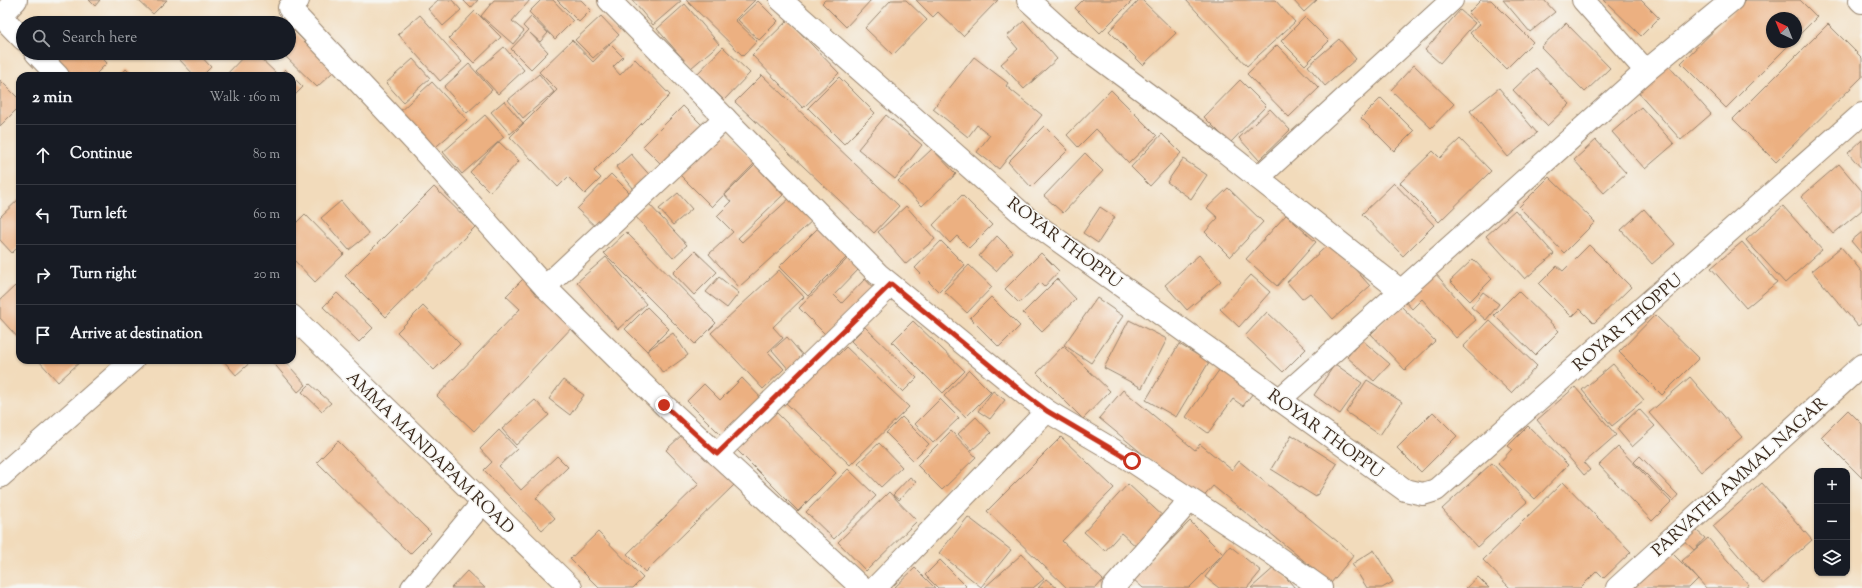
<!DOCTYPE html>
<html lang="en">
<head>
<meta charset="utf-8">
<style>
	body { margin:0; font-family:"Sorts Mill Goudy",serif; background:#20242c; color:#f1f3f6 }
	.controls { position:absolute; right:12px; bottom:12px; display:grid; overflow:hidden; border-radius:8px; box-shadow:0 1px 3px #0004 }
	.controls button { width:36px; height:36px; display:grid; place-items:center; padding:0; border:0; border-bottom:1px solid #363941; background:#171b24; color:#f1f3f6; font:20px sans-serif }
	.compass { position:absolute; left:1766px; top:12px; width:36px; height:36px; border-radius:50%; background:#171b24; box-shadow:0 1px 3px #0004; rotate:317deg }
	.stop { position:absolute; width:12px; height:12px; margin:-9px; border:3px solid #c8321e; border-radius:50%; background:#fff }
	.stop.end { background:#c8321e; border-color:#fff; box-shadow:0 1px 4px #0008 }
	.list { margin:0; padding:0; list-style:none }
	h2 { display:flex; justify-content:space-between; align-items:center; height:52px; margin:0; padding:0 16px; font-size:17px }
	h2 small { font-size:13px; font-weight:400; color:#9ea1a6 }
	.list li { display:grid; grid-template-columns:26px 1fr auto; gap:12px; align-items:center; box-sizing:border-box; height:60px; padding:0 16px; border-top:1px solid #363941 }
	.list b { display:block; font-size:15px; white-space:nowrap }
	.list em { font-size:13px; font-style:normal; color:#9ea1a6 }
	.icon { flex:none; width:22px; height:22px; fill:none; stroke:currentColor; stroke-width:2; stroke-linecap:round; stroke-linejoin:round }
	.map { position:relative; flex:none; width:1862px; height:588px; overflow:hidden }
	.search { position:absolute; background:#171b24; box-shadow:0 1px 3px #0004; left:16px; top:16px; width:280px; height:44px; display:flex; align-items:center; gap:10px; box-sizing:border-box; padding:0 14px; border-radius:22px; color:#9ea1a6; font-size:15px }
	.panel { position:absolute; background:#171b24; box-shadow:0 1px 3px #0004; left:16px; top:72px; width:280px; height:292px; border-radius:12px }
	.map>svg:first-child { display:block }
	.building { fill:#ecb081 }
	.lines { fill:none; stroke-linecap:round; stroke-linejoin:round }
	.minor-casing { stroke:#96826c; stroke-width:24 }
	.tertiary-casing { stroke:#96826c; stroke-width:24 }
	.secondary-casing { stroke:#96826c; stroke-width:24 }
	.minor { stroke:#fff; stroke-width:22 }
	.tertiary { stroke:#fff; stroke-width:22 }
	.secondary { stroke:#fff; stroke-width:22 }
	.route { stroke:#c8321e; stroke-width:5 }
	.labels { text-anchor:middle; stroke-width:3; stroke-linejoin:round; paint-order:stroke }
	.street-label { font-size:17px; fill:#3b2a1e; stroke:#f6f6f2 }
</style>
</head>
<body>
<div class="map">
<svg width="1862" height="588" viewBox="0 0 1862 588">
	<rect width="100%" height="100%" fill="#f6f6f2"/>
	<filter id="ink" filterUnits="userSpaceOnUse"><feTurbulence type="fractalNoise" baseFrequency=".025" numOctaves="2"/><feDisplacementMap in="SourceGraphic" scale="8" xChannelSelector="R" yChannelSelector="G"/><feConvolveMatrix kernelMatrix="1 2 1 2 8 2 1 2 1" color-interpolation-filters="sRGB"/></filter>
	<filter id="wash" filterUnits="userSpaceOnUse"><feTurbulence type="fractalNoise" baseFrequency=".012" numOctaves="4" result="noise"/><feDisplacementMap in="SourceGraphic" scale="16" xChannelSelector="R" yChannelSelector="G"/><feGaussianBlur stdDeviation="0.9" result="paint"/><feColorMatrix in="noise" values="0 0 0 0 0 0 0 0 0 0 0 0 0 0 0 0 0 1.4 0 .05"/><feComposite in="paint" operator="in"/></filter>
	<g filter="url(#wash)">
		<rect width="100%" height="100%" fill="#f2dbbb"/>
		<g id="blocks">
			<g class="building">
				<path d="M89 0H100L95 6Z"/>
				<path d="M138 0H167L153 14Z"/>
				<path d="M438 0H452L461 10 443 26 428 9Z"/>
				<path d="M463 0H478L471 8Z"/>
				<path d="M494 0H530L512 21 524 31 513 44 481 16Z"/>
				<path d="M541 0H553L573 21 555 39 529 12Z"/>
				<path d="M557 0H581L591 10 579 22Z"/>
				<path d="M632 0H679L681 1 653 25Z"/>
				<path d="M686 0H755L735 20 757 41 743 56Z"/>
				<path d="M825 0H871L846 27 822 3Z"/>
				<path d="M891 0H906L927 20 893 55 865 28Z"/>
				<path d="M916 0H998L963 36 938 12 933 17Z"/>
				<path d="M1083 0H1133L1100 33 1075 8Z"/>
				<path d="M1139 0H1142L1176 33 1143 65 1109 31Z"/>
				<path d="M1186 0H1275L1295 22 1247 66Z"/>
				<path d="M1293 0H1317L1304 12Z"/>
				<path d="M1481 0H1491L1533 42 1506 69 1470 33 1480 24 1468 13Z"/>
				<path d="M1503 0H1544L1555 12 1530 32Z"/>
				<path d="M1604 0H1641L1659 18 1641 36Z"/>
				<path d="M1745 0H1800L1817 17 1796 38V18H1772V42H1792L1726 108 1681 63Z"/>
				<path d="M758 1 778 21 759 40 738 20Z"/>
				<path d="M685 4 719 44 691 68 657 29Z"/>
				<path d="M1460 10 1475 23 1440 63 1425 50Z"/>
				<path d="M475 11 501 37 474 63 449 38Z"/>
				<path d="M420 15 462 62 440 81 398 34Z"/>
				<path d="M601 16 619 35 593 58 575 40Z"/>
				<path d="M531 17 548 33 540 42 530 33 548 52 531 69 511 49 528 31 523 26Z"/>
				<path d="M1305 17 1329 41 1305 65 1281 41Z"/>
				<path d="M788 20 839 73 803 108 752 55Z"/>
				<path d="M1024 21 1057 59 1024 89 1001 64 1018 49 1007 36Z"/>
				<path d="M1566 23 1610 68 1585 92 1541 47Z"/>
				<path d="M1828 24 1862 58V77L1776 162 1733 119Z"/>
				<path d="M290 27 334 71 317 87 282 53H289Z"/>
				<path d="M1339 39 1356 59 1325 86 1308 66Z"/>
				<path d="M572 40 593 62 610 44 623 57 613 67 620 75 635 59 670 95 594 171 601 178 585 194 568 177 558 187 510 137 557 90 539 72Z"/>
				<path d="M1277 45 1319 88 1289 117 1247 74Z"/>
				<path d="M504 47 524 70 498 94 477 71Z"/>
				<path d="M723 47 750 73 724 100 697 74Z"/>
				<path d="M43 53H97L107 63 94 76H66Z"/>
				<path d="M183 53H198L211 67 202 76H195L178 58Z"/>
				<path d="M247 53H255L279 76 285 69 292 76H225Z"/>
				<path d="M974 57 1008 83 1006 86 1042 115 999 169 977 152 990 135 977 125 968 137 933 109Z"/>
				<path d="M413 59 430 78 403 102 386 83Z"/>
				<path d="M469 64 492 90 467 113 444 87Z"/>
				<path d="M1667 64 1711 114 1681 140 1637 91Z"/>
				<path d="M1414 65 1454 104 1431 128 1391 90Z"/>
				<path d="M1536 68 1570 104 1547 126 1513 90Z"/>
				<path d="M126 69 133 76H120Z"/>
				<path d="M539 74 554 92 523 118 508 100Z"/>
				<path d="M762 75 899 206 874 233 735 102Z"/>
				<path d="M292 76 303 87 292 98Z"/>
				<path d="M839 77 875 113 844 144 808 108Z"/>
				<path d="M0 80 20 100V106L0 126Z"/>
				<path d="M1240 80 1266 106 1230 143 1204 117Z"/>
				<path d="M432 82 467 120 431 151 398 113Z"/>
				<path d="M1499 88 1537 133 1508 157 1470 111Z"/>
				<path d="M1111 90 1157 136 1129 163 1096 129 1078 147 1067 135Z"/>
				<path d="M1381 98 1414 131 1394 151 1361 118Z"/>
				<path d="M504 101 523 123 510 134 491 112Z"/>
				<path d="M683 106 706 129 666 169 643 146Z"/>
				<path d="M1641 107 1674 144 1645 169 1612 132Z"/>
				<path d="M1270 109 1290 130 1259 160 1239 138Z"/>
				<path d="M485 115 504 137 462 174 443 152Z"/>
				<path d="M886 115 922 145 895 179 858 149Z"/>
				<path d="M1044 126 1068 150 1031 187 1008 162Z"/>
				<path d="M723 131 755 163 712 207 680 175Z"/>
				<path d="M1162 134 1181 153 1150 186 1131 167Z"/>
				<path d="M1460 139 1491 171 1439 222 1400 183 1433 151 1440 158Z"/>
				<path d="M1596 140 1626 173 1604 193 1574 160Z"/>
				<path d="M1862 140V169L1848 153Z"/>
				<path d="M499 142 519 161 490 192 470 172Z"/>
				<path d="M932 149 956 174 922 206 898 181Z"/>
				<path d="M1085 153 1103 171 1063 213 1044 196Z"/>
				<path d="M631 154 653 179 637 193 616 167Z"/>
				<path d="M1183 159 1207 175 1191 199 1167 182Z"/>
				<path d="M1839 164 1862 191V210L1833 234 1801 197Z"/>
				<path d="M755 165 783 195 738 238 742 242 792 196 813 220 739 287 709 254 733 232 717 216 731 202 725 195Z"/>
				<path d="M611 174 634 197 600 231 577 209Z"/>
				<path d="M1549 177 1595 222 1564 253 1519 207Z"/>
				<path d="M1394 183 1434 225 1403 256 1362 214Z"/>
				<path d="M434 187 475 227 386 317 345 276Z"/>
				<path d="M1228 188 1263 222 1230 257 1205 232 1218 218 1207 208Z"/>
				<path d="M678 193 692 209 673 225 659 209Z"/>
				<path d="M962 195 992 225 969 248 957 236 950 243 933 225Z"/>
				<path d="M20 198V245L12 253 0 240V217Z"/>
				<path d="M341 201 369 234 349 250 321 218Z"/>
				<path d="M649 204 687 245 673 258 635 216Z"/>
				<path d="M906 206 935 239 906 264 878 232Z"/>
				<path d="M1783 206 1822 250 1785 283 1746 240Z"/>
				<path d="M1100 207 1115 217 1098 243 1083 233Z"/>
				<path d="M1644 209 1675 244 1652 264 1621 230Z"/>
				<path d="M1515 210 1554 254 1525 279 1486 236Z"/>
				<path d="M305 214 344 254 315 282 292 258V227Z"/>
				<path d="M1286 215 1316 242 1277 286 1246 259Z"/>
				<path d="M820 226 849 255 808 296 779 267Z"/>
				<path d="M626 232 716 323 695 344 604 253Z"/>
				<path d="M1862 232V254L1851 241Z"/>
				<path d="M997 236 1013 252 996 271 979 256Z"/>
				<path d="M941 241 965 265 939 292 915 268Z"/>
				<path d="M1331 242 1370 286 1333 319 1310 293 1302 299 1287 282Z"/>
				<path d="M1742 242 1777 282 1746 308 1711 268Z"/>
				<path d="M1589 245 1631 287 1594 323 1580 309 1572 317 1539 284 1557 266 1563 271Z"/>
				<path d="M1841 247 1862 272V323L1858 326 1812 271Z"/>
				<path d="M695 251 717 272 694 295 673 273Z"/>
				<path d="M1041 253 1059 271 1044 287 1040 283 1019 303 1005 289Z"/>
				<path d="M1199 255 1221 281 1187 310 1165 285Z"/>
				<path d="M606 257 646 304 618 329 577 282Z"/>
				<path d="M848 258 859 269 834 295 842 303 865 279 876 291 829 338 799 308Z"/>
				<path d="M1473 259 1492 279 1470 301 1450 281Z"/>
				<path d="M969 265 992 287 967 313 944 291Z"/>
				<path d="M779 270 804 297 773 327 783 338 768 352 784 369 763 389 711 333Z"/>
				<path d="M1435 273 1476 320 1456 338 1422 299 1412 309 1404 300Z"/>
				<path d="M1251 275 1270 292 1239 327 1220 309Z"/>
				<path d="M526 276 576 323 474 431 437 396 520 309 506 296Z"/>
				<path d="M719 277 739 293 727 308 706 292Z"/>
				<path d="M1057 279 1076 299 1042 332 1023 313Z"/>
				<path d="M15 286 20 292V340L0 318V300Z"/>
				<path d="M1518 291 1559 331 1535 355 1494 315Z"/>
				<path d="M1483 292 1499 304 1486 320 1471 307Z"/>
				<path d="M337 293 373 328 359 342 323 307Z"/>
				<path d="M991 297 1020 326 999 347 970 318Z"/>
				<path d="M1097 298 1123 316 1091 363 1064 345Z"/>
				<path d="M1400 305 1435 341 1405 370 1371 334Z"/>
				<path d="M423 306 460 344 434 370 397 332Z"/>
				<path d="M647 307 669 329 647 351 673 333 688 355 663 373 647 351 625 329Z"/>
				<path d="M1267 312 1306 349 1283 372 1245 336Z"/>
				<path d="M1655 315 1699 358 1662 395 1619 352Z"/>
				<path d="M1129 320 1167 339 1142 388 1104 368Z"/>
				<path d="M1489 320 1537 366 1511 393 1463 347Z"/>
				<path d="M913 321 965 371 943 393 892 342Z"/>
				<path d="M865 327 917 378 903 392 851 341Z"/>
				<path d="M787 337 805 358 790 371 772 350Z"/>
				<path d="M1362 340 1390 364 1374 381 1347 357Z"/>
				<path d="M1179 344 1209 362 1176 417 1146 400Z"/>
				<path d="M1063 346 1110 391 1083 419 1037 373Z"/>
				<path d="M846 347 909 407 850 465 784 401 833 351 838 355Z"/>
				<path d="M38 360H82L58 382Z"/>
				<path d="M223 360H253L236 375Z"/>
				<path d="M271 360H284L306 385 298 392Z"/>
				<path d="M1335 364 1362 383 1340 414 1314 395Z"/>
				<path d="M1613 364 1644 400 1612 426 1582 390Z"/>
				<path d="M1222 366 1256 389 1243 406 1233 399 1208 433 1186 417Z"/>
				<path d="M969 370 991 392 966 417 944 396Z"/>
				<path d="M1690 377 1742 437 1701 472 1649 413Z"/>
				<path d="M742 378 764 401 725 439 687 401 704 384 720 400Z"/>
				<path d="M563 380 584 395 570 415 549 399Z"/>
				<path d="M1367 380 1402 402 1380 435 1346 412Z"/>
				<path d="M310 384 331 403 322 411 302 392Z"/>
				<path d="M1575 387 1616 435 1584 463 1590 470 1584 475 1537 420Z"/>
				<path d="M1123 390 1195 450 1200 444 1232 470 1239 461 1354 555 1331 583 1213 486 1200 501 1099 418Z"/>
				<path d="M993 391 1005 400 990 419 978 411Z"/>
				<path d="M940 399 959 418 933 443 915 424Z"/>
				<path d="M535 400 549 415 516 445 502 429Z"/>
				<path d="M1639 409 1655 426 1632 447 1617 429Z"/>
				<path d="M774 410 836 473 798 511 735 448Z"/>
				<path d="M1848 410 1862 424V478L1821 437Z"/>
				<path d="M1433 412 1457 436 1421 472 1397 448Z"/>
				<path d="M902 417 929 444 913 460 886 433Z"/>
				<path d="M976 417 991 433 972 450 958 434Z"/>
				<path d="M1528 426 1568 465 1535 499 1498 464 1512 449 1508 446Z"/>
				<path d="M499 430 517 449 499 466 521 490 557 456 568 467 536 498 555 518 542 530 484 470 492 462 480 449Z"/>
				<path d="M951 431 976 457 942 490 917 465Z"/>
				<path d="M685 432 736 483 645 572 627 554 699 484 666 450Z"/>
				<path d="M1292 435 1337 464 1316 497 1271 469Z"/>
				<path d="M1061 437 1114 488 1062 541 1103 580 1096 588H1067L987 511Z"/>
				<path d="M338 441 431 533 410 554 317 462Z"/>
				<path d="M879 443 902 467 881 487 858 463Z"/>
				<path d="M1618 447 1671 502 1652 521 1599 465Z"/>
				<path d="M1640 456 1678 495 1673 501 1634 462Z"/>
				<path d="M1492 463 1527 502 1477 547 1442 509Z"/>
				<path d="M848 469 876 496 834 539 806 512Z"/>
				<path d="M910 477 916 482 899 500 893 495Z"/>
				<path d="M1563 482 1631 552 1604 578 1597 571 1580 588H1510L1483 560Z"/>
				<path d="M1762 483 1812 540 1763 584 1713 526Z"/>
				<path d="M1128 484 1166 519 1139 549 1121 533 1105 551 1084 532Z"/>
				<path d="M889 492 917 521 866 571 838 542Z"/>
				<path d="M968 517 1011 550 981 587 939 553Z"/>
				<path d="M1190 521 1223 554 1189 588H1143L1133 579Z"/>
				<path d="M1690 525 1705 538 1694 550 1679 536Z"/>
				<path d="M598 532 643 578 633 588H599L570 559Z"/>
				<path d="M1708 538 1749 585 1745 588H1706L1682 561Z"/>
				<path d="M1230 546 1261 571 1247 588H1219L1205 577Z"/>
				<path d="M1668 549 1698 579 1689 588H1627Z"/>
				<path d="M1374 550 1393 582 1382 588H1367L1352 564Z"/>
				<path d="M1022 554 1044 579 1033 588H986L985 587Z"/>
				<path d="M940 560 966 586 964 588H938L925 575Z"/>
				<path d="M1276 566 1295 588H1251Z"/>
				<path d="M915 568 935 588H894Z"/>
				<path d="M467 571 485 588H451Z"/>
				<path d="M1478 577 1489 588H1466Z"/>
				<path d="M1046 579 1057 588H1038Z"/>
			</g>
		</g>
	</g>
	<g filter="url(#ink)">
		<use href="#blocks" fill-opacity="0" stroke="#96826c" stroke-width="1"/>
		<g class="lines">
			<g class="minor-casing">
				<g id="minor">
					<path d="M298 0 289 8 419 146 545 287 664 405 862 588"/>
					<path d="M609 0 878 274 1026 395 1047 411 1132 461 1270 552 1321 588"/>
					<path d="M781 0 1027 218 1405 490 1423 494 1436 490 1862 114"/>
					<path d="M1028 0 1061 30 1219 147 1401 291 1646 71 1732 0"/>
					<path d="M1583 0 1646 71"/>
					<path d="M1258 178 1452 0"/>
					<path d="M545 287 725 118"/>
					<path d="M1279 400 1401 291"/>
					<path d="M717 454 891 285"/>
					<path d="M0 477 133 360"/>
					<path d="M412 588 483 502"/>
					<path d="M875 588 1047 411"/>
					<path d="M1113 588 1190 500"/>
					<path d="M1617 588 1862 365"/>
				</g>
			</g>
			<g class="tertiary-casing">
				<g id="tertiary">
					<path d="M1860 0 1862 2"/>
					<path d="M1 16 16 0"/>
				</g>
			</g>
			<g class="secondary-casing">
				<g id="secondary">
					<path d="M0 15 23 39"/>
					<path d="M36 53 58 76"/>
					<path d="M292 316 571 588"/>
				</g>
			</g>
			<use href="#minor" class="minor"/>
			<use href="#tertiary" class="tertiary"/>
			<use href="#secondary" class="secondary"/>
		</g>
	</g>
	<g class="lines" filter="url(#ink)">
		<path class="route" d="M664 405 717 454 891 284 1026 395 1047 411 1132 461"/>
	</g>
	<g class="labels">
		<g class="street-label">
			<text transform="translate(1065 242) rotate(37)" y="6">ROYAR THOPPU</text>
			<text transform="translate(1627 322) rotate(-41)" y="6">ROYAR THOPPU</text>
			<text transform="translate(1326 433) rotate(36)" y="6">ROYAR THOPPU</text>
			<text transform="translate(431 452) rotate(44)" y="6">AMMA MANDAPAM ROAD</text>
			<text transform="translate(1739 476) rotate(-42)" y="6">PARVATHI AMMAL NAGAR</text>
		</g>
	</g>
</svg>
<div class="controls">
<button>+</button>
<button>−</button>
<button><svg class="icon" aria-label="layers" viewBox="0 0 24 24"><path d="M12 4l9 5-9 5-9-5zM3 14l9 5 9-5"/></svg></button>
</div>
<svg class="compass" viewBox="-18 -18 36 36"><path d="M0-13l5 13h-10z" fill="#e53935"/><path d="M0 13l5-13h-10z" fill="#9ea1a6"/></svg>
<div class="stop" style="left:1132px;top:461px"></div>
<div class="stop end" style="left:664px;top:405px"></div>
<div class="search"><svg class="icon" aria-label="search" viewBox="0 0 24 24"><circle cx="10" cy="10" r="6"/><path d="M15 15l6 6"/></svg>Search here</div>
<section class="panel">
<h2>2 min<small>Walk · 160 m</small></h2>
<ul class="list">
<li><svg class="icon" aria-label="ahead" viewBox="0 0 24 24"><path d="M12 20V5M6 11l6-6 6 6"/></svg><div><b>Continue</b></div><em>80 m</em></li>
<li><svg class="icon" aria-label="left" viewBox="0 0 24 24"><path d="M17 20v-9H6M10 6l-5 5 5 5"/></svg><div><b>Turn left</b></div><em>60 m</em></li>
<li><svg class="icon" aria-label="right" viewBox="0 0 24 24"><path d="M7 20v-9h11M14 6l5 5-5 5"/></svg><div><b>Turn right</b></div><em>20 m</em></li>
<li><svg class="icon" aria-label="arrive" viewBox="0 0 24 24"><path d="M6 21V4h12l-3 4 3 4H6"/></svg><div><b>Arrive at destination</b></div></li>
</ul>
</section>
</div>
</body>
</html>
